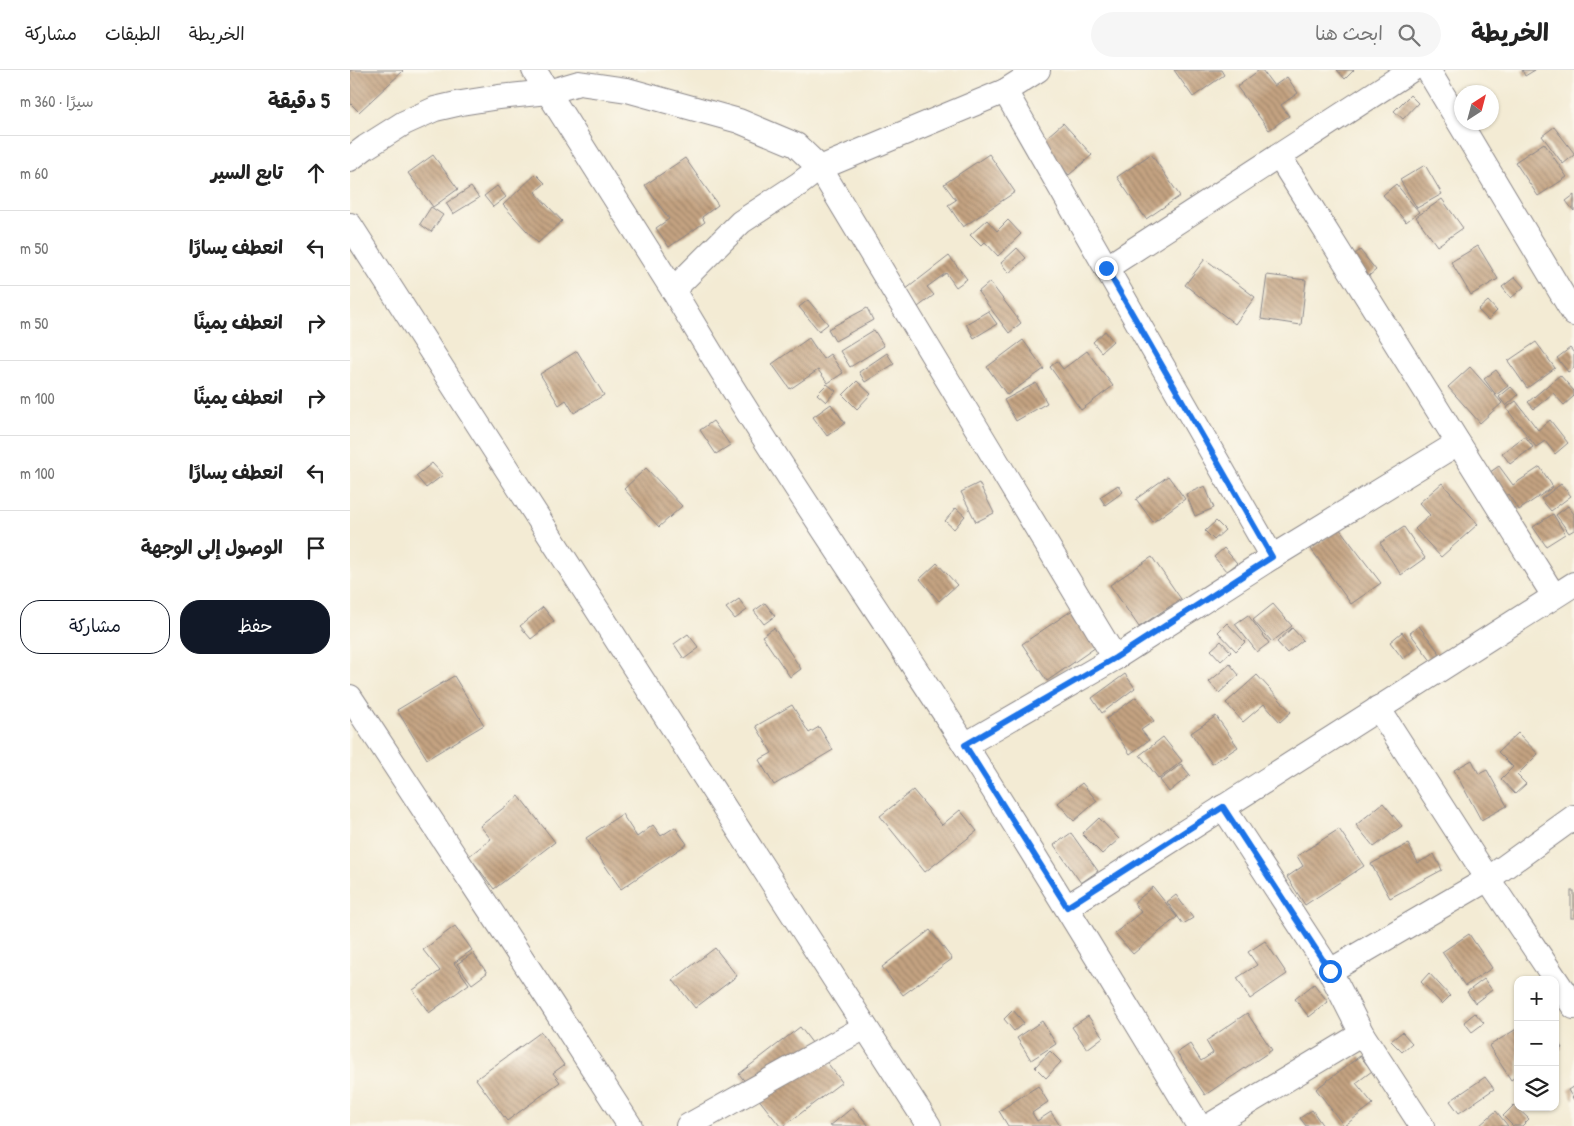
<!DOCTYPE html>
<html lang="ar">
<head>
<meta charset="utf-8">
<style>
	body { margin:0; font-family:"Patrick Hand","Playpen Sans Arabic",sans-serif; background:#f6f6f6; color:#222; direction:rtl }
	.controls { position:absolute; right:15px; bottom:15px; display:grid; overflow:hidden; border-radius:10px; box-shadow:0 1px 4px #0004 }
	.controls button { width:45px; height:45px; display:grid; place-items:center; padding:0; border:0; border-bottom:1px solid #e0e0e0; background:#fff; color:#222; font:25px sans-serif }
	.compass { position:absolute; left:1104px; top:15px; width:45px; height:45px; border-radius:50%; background:#fff; box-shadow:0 1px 4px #0004; rotate:36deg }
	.stop { position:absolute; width:15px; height:15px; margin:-11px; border:4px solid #1a73e8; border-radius:50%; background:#fff }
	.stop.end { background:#1a73e8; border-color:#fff; box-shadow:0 1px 5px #0008 }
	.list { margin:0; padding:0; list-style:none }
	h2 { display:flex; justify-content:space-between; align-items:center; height:65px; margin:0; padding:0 20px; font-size:21px }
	h2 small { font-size:16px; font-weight:400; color:#767676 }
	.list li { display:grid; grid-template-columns:32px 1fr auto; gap:15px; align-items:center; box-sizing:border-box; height:75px; padding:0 20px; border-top:1px solid #e0e0e0 }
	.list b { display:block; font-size:19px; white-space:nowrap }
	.list em { font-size:16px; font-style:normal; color:#767676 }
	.actions { display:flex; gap:10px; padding:15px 20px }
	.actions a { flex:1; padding:11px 0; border:1px solid #111827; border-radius:20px; text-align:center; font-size:18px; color:#111827 }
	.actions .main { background:#111827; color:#fff }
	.icon { flex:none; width:28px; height:28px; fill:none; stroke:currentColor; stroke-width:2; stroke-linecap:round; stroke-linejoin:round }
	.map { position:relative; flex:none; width:1224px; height:1056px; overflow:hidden; direction:ltr }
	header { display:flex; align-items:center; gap:30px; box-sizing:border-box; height:70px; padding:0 25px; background:#fff; border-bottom:1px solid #e0e0e0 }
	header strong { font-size:24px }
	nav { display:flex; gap:28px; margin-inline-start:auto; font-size:18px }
	.search { width:350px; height:45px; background:#f6f6f6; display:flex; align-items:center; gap:12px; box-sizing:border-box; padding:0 18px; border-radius:28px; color:#767676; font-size:19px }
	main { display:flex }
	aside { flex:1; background:#fff }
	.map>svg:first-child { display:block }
	.building { fill:url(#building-back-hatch) }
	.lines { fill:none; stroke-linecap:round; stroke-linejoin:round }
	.minor-casing { stroke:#8a8688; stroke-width:26 }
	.minor { stroke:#fff; stroke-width:24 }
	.route { stroke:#1a73e8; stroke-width:6 }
</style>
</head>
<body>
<header>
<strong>الخريطة</strong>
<div class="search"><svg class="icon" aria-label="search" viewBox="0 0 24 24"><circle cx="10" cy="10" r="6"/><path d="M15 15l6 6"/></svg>ابحث هنا</div>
<nav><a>الخريطة</a><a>الطبقات</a><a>مشاركة</a></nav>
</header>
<main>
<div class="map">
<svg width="1224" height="1056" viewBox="0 0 1224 1056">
	<defs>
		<pattern id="building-back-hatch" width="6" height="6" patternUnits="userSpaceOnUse" patternTransform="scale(1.25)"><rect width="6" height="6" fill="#c4a381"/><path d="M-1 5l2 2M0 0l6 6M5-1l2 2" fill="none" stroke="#9f846b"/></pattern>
	</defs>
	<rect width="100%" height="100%" fill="#fbf7ec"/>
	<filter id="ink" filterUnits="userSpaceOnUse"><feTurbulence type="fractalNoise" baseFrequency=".02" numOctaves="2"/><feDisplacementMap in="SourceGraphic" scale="10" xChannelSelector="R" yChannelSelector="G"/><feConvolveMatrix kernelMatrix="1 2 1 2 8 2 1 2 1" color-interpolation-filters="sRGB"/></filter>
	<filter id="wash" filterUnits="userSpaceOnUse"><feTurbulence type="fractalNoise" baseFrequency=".0096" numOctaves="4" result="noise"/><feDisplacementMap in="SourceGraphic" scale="20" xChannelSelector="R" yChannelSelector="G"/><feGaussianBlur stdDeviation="1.12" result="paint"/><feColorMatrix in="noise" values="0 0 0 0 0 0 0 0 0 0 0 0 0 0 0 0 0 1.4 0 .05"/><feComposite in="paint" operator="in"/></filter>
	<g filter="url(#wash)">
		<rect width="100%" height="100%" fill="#f3ebd4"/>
		<g id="blocks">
			<g class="building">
				<path d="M0 0H52L53 1 9 42 0 33Z"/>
				<path d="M824 0H871L874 5 843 27Z"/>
				<path d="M909 0H912L924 16 937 7 948 23 931 35 939 46 919 60 887 17Z"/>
				<path d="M987 0H1004L995 9Z"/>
				<path d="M1172 0H1185L1175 6Z"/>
				<path d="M1060 25 1068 33 1053 49 1044 41Z"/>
				<path d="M713 53 742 85 719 105 690 73Z"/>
				<path d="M1204 57 1224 83V85L1213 94 1192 66Z"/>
				<path d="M1194 73 1217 107 1188 126 1165 92Z"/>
				<path d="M639 84 665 122 613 157 598 135 606 130 594 114Z"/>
				<path d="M801 84 830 126 796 149 767 107Z"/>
				<path d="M83 85 108 119 83 137 58 103Z"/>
				<path d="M335 88 368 135 352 147 355 152 319 177 306 158 319 149 295 115Z"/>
				<path d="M1075 95 1092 124 1067 138 1050 110Z"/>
				<path d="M186 104 195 113 185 122 212 151 188 173 153 135Z"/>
				<path d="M1046 114 1069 142 1056 152 1033 125Z"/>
				<path d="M147 116 156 127 143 137 134 126Z"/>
				<path d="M121 117 129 128 103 144 96 133Z"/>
				<path d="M1224 125V141L1216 131Z"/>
				<path d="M1092 129 1113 158 1087 176 1066 147Z"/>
				<path d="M81 137 93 145 81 162 70 154Z"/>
				<path d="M637 150 647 161 658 150 671 164 648 186 635 172 631 176 620 165Z"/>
				<path d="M1128 176 1148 209 1121 225 1101 192Z"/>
				<path d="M667 178 676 188 659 203 651 193Z"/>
				<path d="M1010 180 1026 200 1014 210 998 190Z"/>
				<path d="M599 186 617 209 606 217 596 203 577 217 584 225 568 237 555 220Z"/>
				<path d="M855 189 905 227 885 254 835 215Z"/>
				<path d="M917 205 956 210 951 255 911 249Z"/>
				<path d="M1165 207 1174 217 1161 228 1152 217Z"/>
				<path d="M640 212 671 253 659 263 628 222Z"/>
				<path d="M458 230 478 254 469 261 449 237Z"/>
				<path d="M1138 231 1147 241 1138 250 1128 240Z"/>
				<path d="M517 238 523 250 485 271 478 259Z"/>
				<path d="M638 241 647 254 624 268 616 254Z"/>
				<path d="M524 260 534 276 500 297 490 281Z"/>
				<path d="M755 261 763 271 751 282 743 272Z"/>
				<path d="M459 268 473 289 480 284 493 303 478 313 468 300 440 319 422 294Z"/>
				<path d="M673 270 694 299 657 325 637 297Z"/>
				<path d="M1186 272 1205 298 1177 318 1158 291Z"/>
				<path d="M1220 278 1224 283V298L1218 302 1207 288Z"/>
				<path d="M227 281 254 325 224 343 216 330 209 335 190 304Z"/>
				<path d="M737 281 763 316 731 340 700 297 707 291 713 299Z"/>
				<path d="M537 283 544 294 515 312 509 302Z"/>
				<path d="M1120 297 1152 333 1130 353 1098 317Z"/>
				<path d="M1146 300 1158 316 1146 325 1134 309Z"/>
				<path d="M1210 305 1224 321V326L1214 335 1203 323 1184 339 1178 332Z"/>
				<path d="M507 311 521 324 507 339 493 325Z"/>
				<path d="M686 313 697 333 666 351 654 330Z"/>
				<path d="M477 314 486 321 476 332 467 324Z"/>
				<path d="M1161 317 1168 325 1156 336 1149 327Z"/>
				<path d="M1166 331 1188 360 1200 350 1218 373 1205 384 1195 371 1186 377 1156 338Z"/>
				<path d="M481 334 495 353 477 366 463 347Z"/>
				<path d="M363 351 380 375 366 384 350 360Z"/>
				<path d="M1175 366 1183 377 1160 394 1152 383Z"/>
				<path d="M82 393 93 405 76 418 66 406Z"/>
				<path d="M1149 396 1163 415 1190 397 1203 417 1169 440 1158 424 1149 430 1133 407Z"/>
				<path d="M296 398 332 436 309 457 274 419Z"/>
				<path d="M818 406 835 429 803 452 786 429Z"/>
				<path d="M629 413 644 443 626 452 611 422Z"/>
				<path d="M1092 413 1128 454 1091 487 1065 459 1080 445 1069 433Z"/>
				<path d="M1211 414 1221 426 1201 441 1191 429Z"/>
				<path d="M768 415 773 422 755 435 750 427Z"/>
				<path d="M855 416 864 438 845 446 836 424Z"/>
				<path d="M1218 436 1224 444V460L1219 463 1206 445Z"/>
				<path d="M606 438 615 446 604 459 595 451Z"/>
				<path d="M1203 444 1215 464 1196 476 1183 457Z"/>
				<path d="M866 451 875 460 864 470 855 461Z"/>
				<path d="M1054 457 1075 488 1051 505 1030 473Z"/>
				<path d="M989 458 1031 513 1001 534 961 479Z"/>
				<path d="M874 478 887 493 877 502 864 487Z"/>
				<path d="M802 487 831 529 789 557 760 515Z"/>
				<path d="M587 493 607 515 589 531 570 509Z"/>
				<path d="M389 529 397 540 385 549 376 538Z"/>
				<path d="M415 533 425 546 414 554 404 541Z"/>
				<path d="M923 534 942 556 922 572 903 550Z"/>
				<path d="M193 537 204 551 181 569 170 556Z"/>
				<path d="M724 539 749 575 697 611 672 574Z"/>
				<path d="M898 545 919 573 907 582 885 554Z"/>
				<path d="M877 553 895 572 886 581 868 562Z"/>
				<path d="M1069 556 1091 585 1082 592 1060 563Z"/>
				<path d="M424 558 451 599 440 607 412 566Z"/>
				<path d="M942 558 953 570 937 583 927 572Z"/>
				<path d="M1052 562 1065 579 1053 589 1040 572Z"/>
				<path d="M338 564 349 578 334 589 324 574Z"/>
				<path d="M871 571 881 582 871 591 861 580Z"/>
				<path d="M880 594 889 605 869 623 859 612Z"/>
				<path d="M775 604 785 618 752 643 742 628Z"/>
				<path d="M907 605 941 642 930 652 914 634 893 652 876 633Z"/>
				<path d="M104 606 134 655 77 689 47 640Z"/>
				<path d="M786 627 804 651 791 660 799 670 780 684 756 649Z"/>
				<path d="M442 635 459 663 469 657 483 680 424 715 409 690 422 683 406 656Z"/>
				<path d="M866 646 888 677 862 694 841 663Z"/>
				<path d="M1168 663 1188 684 1167 705 1176 714 1165 724 1151 709 1163 697 1148 682Z"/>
				<path d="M813 667 832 691 809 709 790 685Z"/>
				<path d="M1122 690 1129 704 1137 700 1157 736 1131 750 1104 700Z"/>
				<path d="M831 694 840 705 819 722 810 710Z"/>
				<path d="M732 713 747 731 724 751 708 733Z"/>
				<path d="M563 720 592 755 610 740 627 761 575 802 530 746Z"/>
				<path d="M169 726 205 772 144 819 119 786 141 769 130 756Z"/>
				<path d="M1033 733 1052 756 1024 777 1006 755Z"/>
				<path d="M272 744 287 767 303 755 311 766 325 757 337 774 271 819 236 768Z"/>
				<path d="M749 748 769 769 752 784 732 764Z"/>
				<path d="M989 759 1014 796 955 835 937 807 953 796 947 786Z"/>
				<path d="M721 763 748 801 731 813 704 775Z"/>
				<path d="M1058 774 1068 793 1084 784 1092 800 1040 828 1021 794Z"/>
				<path d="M803 817 827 847 783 884 765 863 791 842 784 833Z"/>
				<rect x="1221" y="821" width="3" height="27"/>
				<path d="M826 825 843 848 833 854 817 832Z"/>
				<path d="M105 856 122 880 104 893 119 914 79 943 63 920 90 901 73 880Z"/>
				<path d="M580 860 602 889 553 925 532 897Z"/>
				<path d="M1119 864 1142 898 1115 916 1092 882Z"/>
				<path d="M915 871 937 904 900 929 887 908 907 895 898 882Z"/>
				<path d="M365 878 387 906 345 938 323 910Z"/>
				<path d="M123 883 137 903 122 914 107 894Z"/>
				<path d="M1079 903 1100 926 1092 934 1071 912Z"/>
				<path d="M1134 909 1142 920 1125 933 1117 922Z"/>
				<path d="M964 914 978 932 959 947 945 929Z"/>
				<path d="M663 940 674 953 664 961 654 949Z"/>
				<path d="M897 943 922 980 855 1025 827 983 840 974 851 991 863 983 856 971Z"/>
				<path d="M1125 943 1134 953 1122 962 1114 952Z"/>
				<path d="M738 946 753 967 737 979 722 957Z"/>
				<path d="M692 951 706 974 681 990 667 968Z"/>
				<path d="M450 957 492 1012 434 1056H430L389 1004Z"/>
				<path d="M1168 958V1005L1161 1010 1139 976Z"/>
				<path d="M191 962 214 995 203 1003 210 1012 157 1051 126 1009Z"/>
				<path d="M1052 962 1062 973 1052 982 1041 971Z"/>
				<path d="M1205 967 1212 978 1205 982Z"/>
				<path d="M700 981 711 992 696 1008 685 997Z"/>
				<path d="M1010 986 1022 1001 1006 1013 1023 1034 994 1056 966 1019Z"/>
				<path d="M1135 1007 1144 1019 1109 1043 1100 1031Z"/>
				<path d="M688 1016 698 1032 682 1043 687 1051 701 1042 710 1056H658L649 1041Z"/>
				<path d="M1224 1016V1030L1218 1020Z"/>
				<path d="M1164 1035 1179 1049 1172 1056H1163L1153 1046Z"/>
				<path d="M503 1037 519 1056H480Z"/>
				<path d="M962 1040 973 1056H956L950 1048Z"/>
				<path d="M1146 1041 1158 1056H1129Z"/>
			</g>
		</g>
	</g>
	<g filter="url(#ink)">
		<use href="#blocks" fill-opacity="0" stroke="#8a8688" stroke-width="1"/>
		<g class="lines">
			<g class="minor-casing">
				<g id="minor">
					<path d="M184 0 323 220"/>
					<path d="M688 0 655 21 470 98 449 114 391 152 323 220C414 375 517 523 615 675 695 801 772 928 849 1056"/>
					<path d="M1078 0 1224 244"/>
					<path d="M655 21 922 487"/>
					<path d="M929 86 1204 526"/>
					<path d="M0 89 16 77 54 53 85 39 111 33 149 27 198 22 229 13 277 20 389 51 446 75 470 98 765 588"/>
					<path d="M0 155 579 1056"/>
					<path d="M756 198 1061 0"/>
					<path d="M0 627 201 933 280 1056"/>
					<path d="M1028 638 1138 809 1224 937"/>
					<path d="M615 675 765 588 922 487 1108 373"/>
					<path d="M873 737 980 901 1012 964 1072 1056"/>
					<path d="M717 837 1224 514"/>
					<path d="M980 901 1138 809 1224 747"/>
					<path d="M338 1056 515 957"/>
					<path d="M859 1056 1012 964"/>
				</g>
			</g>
			<use href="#minor" class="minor"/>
		</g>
	</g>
	<g class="lines" filter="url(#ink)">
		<path class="route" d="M756 198 922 487 765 588 615 675 717 837 873 737 980 901"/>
	</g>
</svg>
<div class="controls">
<button>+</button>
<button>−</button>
<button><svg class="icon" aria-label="layers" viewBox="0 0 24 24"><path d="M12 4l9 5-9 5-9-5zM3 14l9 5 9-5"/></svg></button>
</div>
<svg class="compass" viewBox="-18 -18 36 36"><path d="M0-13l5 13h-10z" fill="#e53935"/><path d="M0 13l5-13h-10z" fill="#767676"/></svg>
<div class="stop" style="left:980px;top:901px"></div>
<div class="stop end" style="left:756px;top:198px"></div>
</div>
<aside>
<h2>5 دقيقة<small>سيرًا · 360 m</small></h2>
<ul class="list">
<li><svg class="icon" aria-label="ahead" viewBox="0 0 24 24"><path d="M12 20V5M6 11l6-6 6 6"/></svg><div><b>تابع السير</b></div><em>60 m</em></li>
<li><svg class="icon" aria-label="left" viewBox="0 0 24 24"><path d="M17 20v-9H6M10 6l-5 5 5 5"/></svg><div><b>انعطف يسارًا</b></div><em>50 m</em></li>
<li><svg class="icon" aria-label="right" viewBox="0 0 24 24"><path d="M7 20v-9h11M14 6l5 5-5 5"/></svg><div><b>انعطف يمينًا</b></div><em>50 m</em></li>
<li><svg class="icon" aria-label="right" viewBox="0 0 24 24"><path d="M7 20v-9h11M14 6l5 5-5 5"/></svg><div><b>انعطف يمينًا</b></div><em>100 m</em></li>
<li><svg class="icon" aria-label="left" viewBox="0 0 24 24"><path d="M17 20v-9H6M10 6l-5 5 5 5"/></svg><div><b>انعطف يسارًا</b></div><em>100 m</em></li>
<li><svg class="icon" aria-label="arrive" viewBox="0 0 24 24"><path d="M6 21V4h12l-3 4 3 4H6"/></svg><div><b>الوصول إلى الوجهة</b></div></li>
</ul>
<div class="actions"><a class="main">حفظ</a><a>مشاركة</a></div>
</aside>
</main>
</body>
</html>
